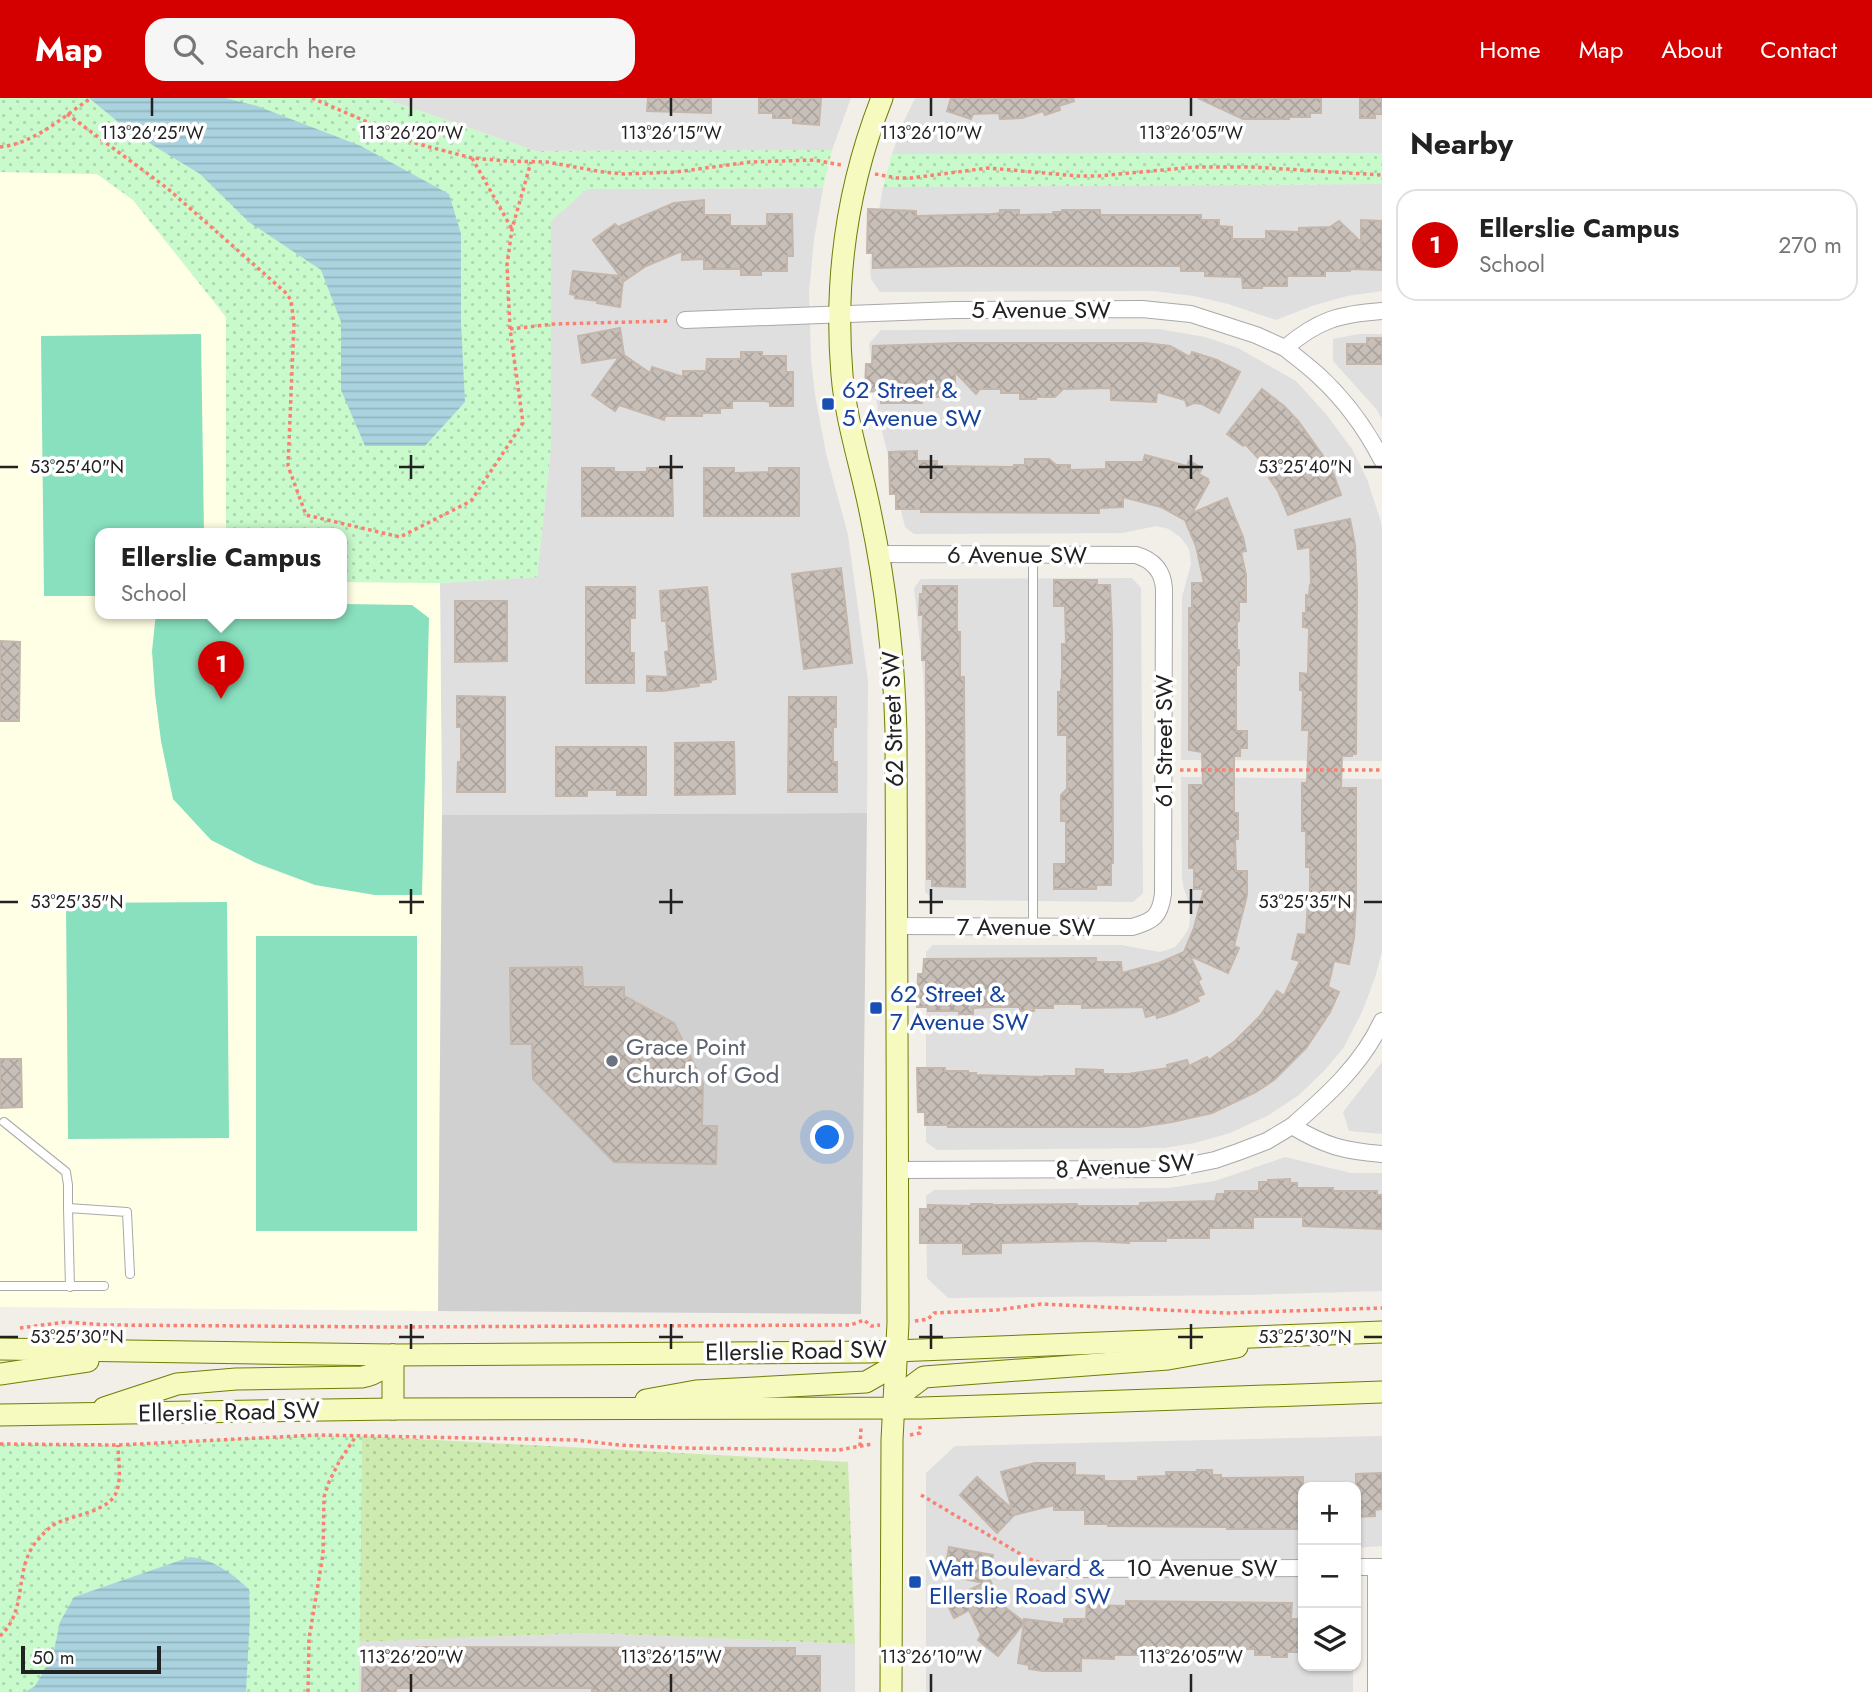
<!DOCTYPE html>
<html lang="en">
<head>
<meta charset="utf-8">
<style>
	body { margin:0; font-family:Jost,sans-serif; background:#f6f6f6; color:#222 }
	.controls { position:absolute; right:21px; bottom:21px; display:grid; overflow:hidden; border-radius:14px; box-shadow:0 2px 5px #0004 }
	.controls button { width:63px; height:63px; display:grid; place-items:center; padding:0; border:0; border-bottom:2px solid #e0e0e0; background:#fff; color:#222; font:35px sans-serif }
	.scale { position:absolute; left:21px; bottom:18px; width:140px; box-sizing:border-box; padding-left:7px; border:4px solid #222; border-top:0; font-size:19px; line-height:24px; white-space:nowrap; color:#222; -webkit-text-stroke:5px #fff; paint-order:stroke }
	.you { position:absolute; left:828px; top:1040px; width:24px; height:24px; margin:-18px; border:5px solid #fff; border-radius:50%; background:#1a73e8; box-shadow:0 0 0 10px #1a73e833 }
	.badge { display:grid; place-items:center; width:46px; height:46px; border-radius:50%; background:#d40000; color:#fff; font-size:23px; font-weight:700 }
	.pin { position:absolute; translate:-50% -58px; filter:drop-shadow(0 2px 4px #0008) }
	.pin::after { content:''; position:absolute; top:37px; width:24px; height:21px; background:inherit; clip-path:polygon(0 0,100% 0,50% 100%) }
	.popup { position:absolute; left:95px; top:430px; width:252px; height:91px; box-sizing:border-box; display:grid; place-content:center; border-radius:14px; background:#fff; filter:drop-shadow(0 2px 5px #0005); font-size:23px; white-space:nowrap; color:#767676 }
	.popup b { font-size:26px; color:#222 }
	.popup::after { content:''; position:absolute; left:50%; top:100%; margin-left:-14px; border:14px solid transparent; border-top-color:#fff }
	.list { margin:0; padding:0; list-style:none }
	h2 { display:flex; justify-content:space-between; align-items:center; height:91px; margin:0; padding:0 28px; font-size:30px }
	h2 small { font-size:23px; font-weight:400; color:#767676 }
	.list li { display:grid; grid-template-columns:46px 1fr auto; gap:21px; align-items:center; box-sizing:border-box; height:112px; margin:0 14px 14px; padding:0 14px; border:2px solid #e0e0e0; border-radius:21px }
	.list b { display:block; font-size:26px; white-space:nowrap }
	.list p { margin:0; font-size:23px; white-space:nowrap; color:#767676 }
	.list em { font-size:23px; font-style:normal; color:#767676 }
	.icon { flex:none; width:38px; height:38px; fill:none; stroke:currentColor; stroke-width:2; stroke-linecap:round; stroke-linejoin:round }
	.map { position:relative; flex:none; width:1382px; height:1594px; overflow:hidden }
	header { display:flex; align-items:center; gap:42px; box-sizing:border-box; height:98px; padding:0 35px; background:#d40000; color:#fff }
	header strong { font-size:33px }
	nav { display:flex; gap:38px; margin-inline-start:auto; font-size:24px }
	.search { width:490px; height:63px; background:#f6f6f6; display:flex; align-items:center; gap:18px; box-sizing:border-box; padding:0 24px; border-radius:21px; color:#767676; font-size:26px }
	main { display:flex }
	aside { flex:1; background:#fff }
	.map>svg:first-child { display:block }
	.residential { fill:#e0dfdf }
	.education { fill:#ffffe5 }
	.religious { fill:#d0d0d0 }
	.grass { fill:url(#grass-dots) }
	.park { fill:url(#park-dots) }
	.pitch { fill:#88e0be }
	.water { fill:url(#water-rules) }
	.building { fill:url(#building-cross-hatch); stroke:#c4b6ab; stroke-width:2 }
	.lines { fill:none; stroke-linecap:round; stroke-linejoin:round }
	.lane-casing { stroke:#a9a9a9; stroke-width:10 }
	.street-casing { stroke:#a9a9a9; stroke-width:18 }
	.secondary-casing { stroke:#707d05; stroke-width:23 }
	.path { stroke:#fa8072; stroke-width:3.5; stroke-dasharray:3.5 3.5; stroke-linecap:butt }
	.lane { stroke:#fff; stroke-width:8 }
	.street { stroke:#fff; stroke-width:16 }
	.secondary { stroke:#f7fabf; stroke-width:21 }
	.ticks { fill:none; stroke:#222; stroke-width:2.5 }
	.transit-dot { fill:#1a4fb4; stroke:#fff; stroke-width:2.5 }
	.worship-dot { fill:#6b7280; stroke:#fff; stroke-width:2.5 }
	.labels { text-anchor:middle; stroke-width:7; stroke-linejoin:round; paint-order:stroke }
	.street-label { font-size:24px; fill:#222; stroke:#fff }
	.transit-label { font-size:24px; fill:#164399; stroke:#fff; text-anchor:start }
	.worship-label { font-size:24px; fill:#5b616d; stroke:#fff; text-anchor:start }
	.ticks-label { font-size:18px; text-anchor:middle; fill:#222; stroke:#fff; stroke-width:7; stroke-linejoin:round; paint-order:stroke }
</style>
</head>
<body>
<header>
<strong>Map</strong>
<div class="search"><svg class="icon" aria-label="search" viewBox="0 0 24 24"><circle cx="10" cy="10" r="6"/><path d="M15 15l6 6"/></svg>Search here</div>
<nav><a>Home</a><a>Map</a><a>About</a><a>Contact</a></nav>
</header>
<main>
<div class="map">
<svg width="1382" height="1594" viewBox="0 0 1382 1594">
	<defs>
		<pattern id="grass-dots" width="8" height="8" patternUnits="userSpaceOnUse" patternTransform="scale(1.75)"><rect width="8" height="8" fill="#cdebb0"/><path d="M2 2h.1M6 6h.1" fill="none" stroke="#b0c997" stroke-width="1.8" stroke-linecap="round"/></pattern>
		<pattern id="park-dots" width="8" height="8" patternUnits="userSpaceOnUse" patternTransform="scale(1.75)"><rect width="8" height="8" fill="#c8facc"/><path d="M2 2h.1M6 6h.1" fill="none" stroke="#acd6af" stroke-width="1.8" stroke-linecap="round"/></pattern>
		<pattern id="water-rules" width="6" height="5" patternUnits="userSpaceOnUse" patternTransform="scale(1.75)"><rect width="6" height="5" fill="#aad3df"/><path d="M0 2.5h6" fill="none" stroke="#92b5bf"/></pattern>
		<pattern id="building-cross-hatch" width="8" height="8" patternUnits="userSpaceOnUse" patternTransform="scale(1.75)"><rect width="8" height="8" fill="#c7bfb8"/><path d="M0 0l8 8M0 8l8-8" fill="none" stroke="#aba49e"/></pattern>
	</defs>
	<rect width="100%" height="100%" fill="#f2efe9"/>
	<g class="residential">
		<path d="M383 0H851L832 52 535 53Z"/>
		<path d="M915 0H1382V55L892 56 904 23Z"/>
		<path d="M1382 86V193L1347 198 1312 208 1276 222 1228 206 1194 198 1154 193 880 194 871 181 870 164 883 89Z"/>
		<path d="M823 90 814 142 809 194 811 262 815 297 826 355 848 437 868 583 867 715 442 717 440 485 537 479 551 349V123L587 91Z"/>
		<path d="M1159 231 1205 239 1238 250 1296 283 1326 316 1352 351 1367 381 1381 424 1382 432V663L1181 662 1182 499 1191 466 1189 451 1181 440 1169 431 1157 428 1122 435 914 436 905 429 879 320 869 246 881 232Z"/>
		<path d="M1359 236H1382V321L1377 312 1333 263V241Z"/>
		<path d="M1132 480 1141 490 1143 795 1133 804 934 802 925 794V626L923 574 914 490 921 481Z"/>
		<path d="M1181 679 1382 681V853L1375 880 1362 914 1344 949 1324 973 1299 997 1269 1017 1230 1035 1195 1045 1164 1050 937 1052 926 1044V854L933 847H1121L1160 854 1175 849 1184 838 1189 829 1190 818 1189 806 1184 791 1182 780Z"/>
		<path d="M1382 964V1036L1349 1033 1343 1014Z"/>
		<path d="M1285 1059 1351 1075H1382V1193L1243 1197 948 1200 927 1180 926 1098 934 1092 1169 1090 1215 1083Z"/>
		<path d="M1382 1338V1448L1356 1450V1389H1303V1568H1353V1594H926V1375L955 1348Z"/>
		<path d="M589 1535 855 1546V1594H359V1544Z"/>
	</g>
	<path class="education" d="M0 74 97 76 133 102 226 219V435H100V515H342V484L440 485 442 717 438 1213 0 1209Z"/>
	<path class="religious" d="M867 715 861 1216 438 1213 442 717Z"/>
	<path class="grass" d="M362 1338 848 1364 855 1546 589 1535 359 1544Z"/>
	<g class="park">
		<path d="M0 0H383L535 53 832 52 823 90 587 91 551 123V349L537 479 440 485 342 484V435H226V219L133 102 97 76 0 74Z"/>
		<path d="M1382 55V86L883 89 892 56Z"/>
		<path d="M318 1337 362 1338 359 1594H0V1346L118 1347Z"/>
	</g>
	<g class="pitch">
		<path d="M201 236 204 435H100V498H44L41 238Z"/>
		<path d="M342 506 412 507 429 520 422 797H375L315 787 256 765 211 742 173 701 161 643 155 596 152 553 156 515H342Z"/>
		<path d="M227 804 229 1040 68 1041 66 805Z"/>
		<rect x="256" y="838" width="161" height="295"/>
	</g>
	<g class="water">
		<path d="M89 0H225L257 8 361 48 449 96 461 136V224L465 304 425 348H365L341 292V224L321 172 249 124 200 76 128 32Z"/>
		<path d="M190 1459C214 1461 232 1476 249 1491L250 1518 246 1594H25L35 1588 53 1557 60 1524 74 1499Z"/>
	</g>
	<g class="building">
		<path d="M648 0H711V15L647 13Z"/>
		<path d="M759 0H821L819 27 793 25V20H773V15H759Z"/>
		<path d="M951 0H1073L1074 3 1059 8 1060 12 1045 17 1043 13 1022 20 1000 21 999 15 973 16 971 21 947 13Z"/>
		<path d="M1198 0H1321V15H1310V19H1289V21H1243Z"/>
		<path d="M1360 0H1382V16H1375V20H1360Z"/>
		<path d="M704 102V117H730V128H767V116H792L793 158H787V173H761V177H741V171H704V161L682 162V153L646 168 624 183 623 182 620 209 597 205 598 203 575 200V197L570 196 573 173 620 178 593 142 615 126 618 129 674 105Z"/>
		<path d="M868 111 916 113V118L992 116 1000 115V112H1019V117L1053 116V114H1062V112H1100V117H1201V122H1219V128L1232 129V141H1266V133L1299 134V130L1330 129 1339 123 1361 144V122L1382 123V172L1350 171V173H1325V178H1287V188H1262V190H1243L1242 179 1205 178V173H1181V168H956L873 170V155H867Z"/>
		<path d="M620 230 624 257 650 275 652 269 683 279V273H706L707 261H741V254H762V258H786V274H793V308H770V304L765 303H732V310H720V315H702V318H665L664 322 619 307 615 313 592 297 619 259 582 265 578 238Z"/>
		<path d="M1367 240H1382V266H1347V246H1367Z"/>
		<path d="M958 245H1145L1170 248 1190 259 1192 254 1217 262 1240 274 1219 315 1202 306 1194 305 1187 308 1185 302 1157 294 1156 304 1111 302V290L1063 291 1055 299H1036V301H1020V295H1001V291H980L976 296 955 274V299H922V305H881V294L865 293 866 266H872L873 248Z"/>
		<path d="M1262 291 1284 308 1298 323 1331 369 1341 397 1288 417 1278 393 1269 380 1272 379 1258 360 1245 346 1243 348 1227 336Z"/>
		<path d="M917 353V363H937V368L1014 369V367H1025V361H1049L1056 367H1070V372L1106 371V364H1143L1145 357 1187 368 1189 363 1202 370 1199 376 1208 381 1207 382 1209 384 1192 415 1227 400 1243 439 1246 453 1241 454 1246 477V504H1239V523H1237V552H1239V567L1236 568V633H1247V650H1240V658H1234V715H1238V741H1235L1236 773H1247V797L1234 848 1239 850 1228 875 1190 858 1201 881 1198 883 1204 896 1197 899 1199 903 1173 915 1157 920 1156 916 1146 919 1143 909 1082 910V906H1053V910H1034V913H1020V909H991L973 910V916H959V913H928V909H917L918 876H923L924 861 1096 860V864H1121L1122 875 1159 865 1184 854 1194 830 1204 791H1194V770H1189V687H1203L1202 654 1189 652V510H1192V485H1204L1196 448 1185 422 1161 409 1123 399V409L1099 410V415L921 414V411H896V396H890L889 354Z"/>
		<path d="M582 370H614V374H647V370H672L673 418H582Z"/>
		<path d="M704 370H734V375L769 374V370H799V418H704Z"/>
		<path d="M1350 421 1355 447 1357 492 1356 656H1352V658H1342L1341 690H1356V804L1354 840 1349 866 1334 863 1328 889 1339 894 1330 914 1306 950 1274 982 1256 994 1212 1015 1172 1024 1139 1029H948V1027H925V1014H918L917 970H945V973H968V975H976V977L1044 979V978H1076V971L1103 972V976H1128L1168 970 1167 967 1187 962 1189 968 1207 959 1209 962 1235 943 1260 918 1277 893 1284 898 1300 863 1292 861 1298 836 1306 837 1308 804H1310V769H1306V733H1302V685H1307L1309 632H1302L1303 592H1300V575L1308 576 1309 530 1303 529V515H1306V497H1309L1310 487H1311L1310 449 1298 451 1295 432Z"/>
		<path d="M841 470 852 565 804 571 792 476Z"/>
		<path d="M1054 482H1097V487H1110L1112 534 1113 765H1111V787H1096V791H1054V766H1066V723H1061V697L1067 691V637H1058V594H1061V582H1062V546H1066L1065 508H1054Z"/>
		<path d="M923 488H957V534H960V579H964L965 789 932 788V781H927L926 570V562H922L923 517H919L920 496H923Z"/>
		<path d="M586 489H635V520H630V555H634V585H586Z"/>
		<path d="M707 489 716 581 711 582V584L698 585 699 588 663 593H647V578L668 579 665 554 669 553 666 523H662L660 493Z"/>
		<path d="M455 503H507V563L455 564Z"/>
		<path d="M0 543 20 544 19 623H0Z"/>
		<path d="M457 598 505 599V694H457L458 664H461V629H457Z"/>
		<path d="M789 599H836V629H833V664H837V694H788Z"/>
		<path d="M734 644 735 696 675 697V645Z"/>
		<path d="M556 649H646V697H617V692H587V698H556Z"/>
		<path d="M582 869 583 889H624V898L674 925 703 985 702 1028H717L716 1066 614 1064 533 981 532 946H511L510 870Z"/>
		<path d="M0 961H21L22 1009 0 1010Z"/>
		<path d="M1290 1081V1085H1297V1090H1333V1093H1377V1097H1382V1131L1303 1128V1119H1253V1130H1209V1140H1166V1143H1129V1145L1091 1143 1001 1145V1155L963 1156V1145H920V1111H928V1107L971 1108V1106H992V1107L1077 1106V1108H1140V1105L1215 1103 1217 1096H1225V1093H1259V1084H1268V1082Z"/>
		<path d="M1035 1365H1075V1377L1104 1378V1383H1138V1379L1166 1378V1374H1197V1372H1212V1377H1221V1380L1303 1379V1431H1227V1429L1108 1428V1426H1085V1412H1054V1407L1014 1417 997 1435 960 1397 977 1379 1012 1411 1001 1374Z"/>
		<path d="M1382 1375V1411L1375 1412V1418L1356 1419V1376Z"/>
		<path d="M949 1449 993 1457 988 1483 990 1482 1002 1507 1024 1524V1521L1064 1526V1521H1086L1087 1507 1126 1508V1503L1292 1505 1291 1521H1299V1554H1287V1559H1272V1557H1255V1551H1226V1555L1195 1554V1550L1164 1549 1163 1553H1146V1557H1114V1561L1081 1560V1573H1043L1029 1571V1567L1018 1565 1024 1525 998 1558 978 1542 981 1537 969 1512 954 1520 946 1503 984 1485 944 1477Z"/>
		<path d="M415 1549 795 1550V1558H820V1594H592V1590H396V1594H362L363 1553 415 1554Z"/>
	</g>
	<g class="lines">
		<g class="lane-casing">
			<g id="lane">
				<path d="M1033 457V828"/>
				<path d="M4 1024 66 1074 68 1087V1110"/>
				<path d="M0 1188H104"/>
				<path d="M70 1189 68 1110 127 1114 130 1176"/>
			</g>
		</g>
		<g class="street-casing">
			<g id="street">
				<path d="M685 222 955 212 1142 211 1191 216 1256 237 1285 250C1318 222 1339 216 1382 213"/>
				<path d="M1285 250C1296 259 1308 268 1319 278 1345 302 1366 331 1382 362"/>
				<path d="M879 456 1136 457C1153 462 1163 473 1164 491L1163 796C1160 818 1154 823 1132 829L897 828"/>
				<path d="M1292 1028C1328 997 1362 966 1382 923"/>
				<path d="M897 1072 1170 1071 1215 1062 1238 1054 1267 1043 1292 1028C1325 1048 1344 1053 1382 1056"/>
				<path d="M1356 1469H1382"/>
				<path d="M1059 1471 1303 1470"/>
				<path d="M1376 1594V1469"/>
			</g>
		</g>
		<g class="secondary-casing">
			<g id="secondary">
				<path d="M882 0C847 89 834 182 842 277 846 324 862 371 871 418 886 489 894 562 896 634L898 1225 892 1342 891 1594"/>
				<path d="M0 1251 393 1257 868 1254 1382 1234"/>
				<path d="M0 1276 88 1263"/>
				<path d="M646 1302 696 1293 866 1284 887 1272 897 1254"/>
				<path d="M104 1310 177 1286 236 1281 362 1279C378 1276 383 1270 393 1257"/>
				<path d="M893 1310 904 1294 924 1279 1168 1261 1237 1249"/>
				<path d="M393 1311V1257"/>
				<path d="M0 1317 393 1311 922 1310 1382 1294"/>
			</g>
		</g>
		<g class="path">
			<path d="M312 0 418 46 472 60 507 63 547 64 603 74 624 76 676 74 750 64 814 62 841 67"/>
			<path d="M67 16 167 90 285 194 291 202 294 226 288 368 306 417 400 439 471 403 523 325 510 231 507 167 512 131 531 64"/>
			<path d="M0 49C34 46 64 18 91 0"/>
			<path d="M472 60 512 131"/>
			<path d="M875 76 897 80H911L988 70 1078 78H1098L1195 69H1252L1382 77"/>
			<path d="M510 231 554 226 669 223"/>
			<path d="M1180 672H1382"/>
			<path d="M915 1223 928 1221 934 1215 997 1212 1041 1206 1227 1215 1382 1210"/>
			<path d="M20 1230 66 1224 108 1227 390 1229 851 1227 864 1222 871 1228 880 1227"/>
			<path d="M910 1337 920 1335V1328"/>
			<path d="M0 1346 118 1347 318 1337 576 1342 619 1347 682 1350 839 1352 872 1346"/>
			<path d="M860 1348 861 1330"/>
			<path d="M921 1397 1027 1460 1044 1466"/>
			<path d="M0 1538C29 1511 13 1473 36 1444 42 1437 47 1431 55 1426 72 1417 108 1414 116 1395 122 1381 118 1362 118 1347"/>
			<path d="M308 1594 309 1541 323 1456 324 1399 329 1384 339 1364 356 1338"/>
		</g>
		<use href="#lane" class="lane"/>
		<use href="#street" class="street"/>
		<use href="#secondary" class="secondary"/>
	</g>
	<path class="ticks" d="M152 0V18M411 0V18M671 0V18M931 0V18M1191 0V18M411 357V381M671 357V381M931 357V381M1191 357V381M0 369H18M399 369H424M659 369H683M919 369H943M1178 369H1203M1364 369H1382M411 791V816M671 791V816M931 791V816M1191 791V816M0 804H18M399 804H424M659 804H683M919 804H943M1178 804H1203M1364 804H1382M411 1226V1251M671 1226V1251M931 1226V1251M1191 1226V1251M0 1239H18M399 1239H424M659 1239H683M919 1239H943M1178 1239H1203M1364 1239H1382M411 1576V1594M671 1576V1594M931 1576V1594M1191 1576V1594"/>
	<g class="transit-dot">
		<rect x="821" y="299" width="14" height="14" rx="3.5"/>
		<rect x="869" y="903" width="14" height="14" rx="3.5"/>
		<rect x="908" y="1477" width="14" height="14" rx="3.5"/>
	</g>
	<circle class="worship-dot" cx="612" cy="963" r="7"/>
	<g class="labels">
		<g class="street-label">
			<text x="1041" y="220">5 Avenue SW</text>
			<text x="1017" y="465">6 Avenue SW</text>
			<text transform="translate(893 621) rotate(-92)" y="8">62 Street SW</text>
			<text transform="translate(1164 643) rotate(-90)" y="8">61 Street SW</text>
			<text x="1026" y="837">7 Avenue SW</text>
			<text transform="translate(1125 1068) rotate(-3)" y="8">8 Avenue SW</text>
			<text transform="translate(796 1253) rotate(-1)" y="8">Ellerslie Road SW</text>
			<text transform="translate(229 1314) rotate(-1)" y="8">Ellerslie Road SW</text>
			<text x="1202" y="1478">10 Avenue SW</text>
		</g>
		<g class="transit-label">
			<text x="842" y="300">62 Street &amp;<tspan x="842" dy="28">5 Avenue SW</tspan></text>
			<text x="890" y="904">62 Street &amp;<tspan x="890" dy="28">7 Avenue SW</tspan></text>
			<text x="929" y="1478">Watt Boulevard &amp;<tspan x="929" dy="28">Ellerslie Road SW</tspan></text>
		</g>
		<g class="worship-label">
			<text x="626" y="957">Grace Point<tspan x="626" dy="28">Church of God</tspan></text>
		</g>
	</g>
	<g class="ticks-label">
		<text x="152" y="41">113°26'25"W</text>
		<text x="411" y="41">113°26'20"W</text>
		<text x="671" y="41">113°26'15"W</text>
		<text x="931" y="41">113°26'10"W</text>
		<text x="1191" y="41">113°26'05"W</text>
		<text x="77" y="375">53°25'40"N</text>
		<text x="1305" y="375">53°25'40"N</text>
		<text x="77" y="810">53°25'35"N</text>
		<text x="1305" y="810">53°25'35"N</text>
		<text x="77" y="1245">53°25'30"N</text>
		<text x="1305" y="1245">53°25'30"N</text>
		<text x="411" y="1565">113°26'20"W</text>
		<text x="671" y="1565">113°26'15"W</text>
		<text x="931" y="1565">113°26'10"W</text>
		<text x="1191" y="1565">113°26'05"W</text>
	</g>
</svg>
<div class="controls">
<button>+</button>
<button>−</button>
<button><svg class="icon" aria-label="layers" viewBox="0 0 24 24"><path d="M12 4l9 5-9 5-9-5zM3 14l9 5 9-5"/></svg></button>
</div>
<div class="scale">50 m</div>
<div class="you"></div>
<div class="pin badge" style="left:221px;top:601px">1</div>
<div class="popup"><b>Ellerslie Campus</b>School</div>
</div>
<aside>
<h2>Nearby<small></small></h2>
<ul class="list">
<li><span class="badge">1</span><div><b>Ellerslie Campus</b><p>School</p></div><em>270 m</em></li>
</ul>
</aside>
</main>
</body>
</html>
